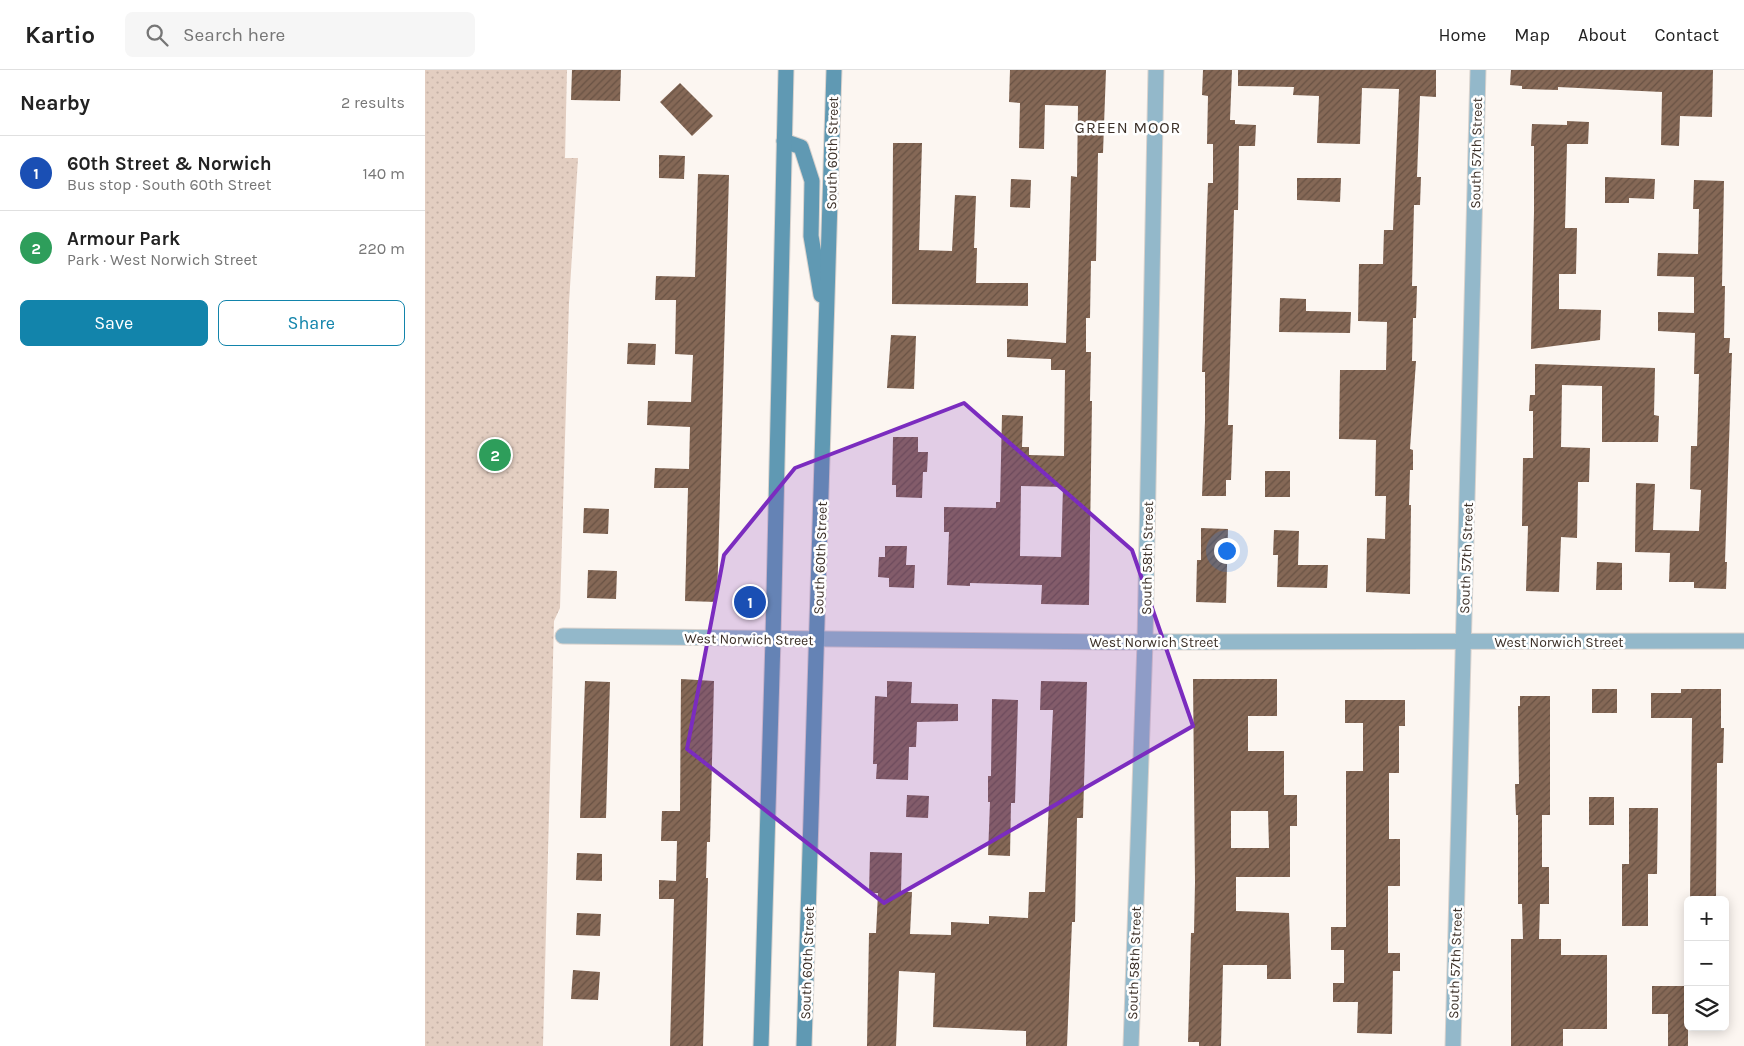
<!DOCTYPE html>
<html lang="en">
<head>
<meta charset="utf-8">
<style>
	body { margin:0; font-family:Karla,sans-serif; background:#f6f6f6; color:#222 }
	.controls { position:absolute; right:15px; bottom:15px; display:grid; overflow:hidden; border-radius:8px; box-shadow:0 2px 12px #0003 }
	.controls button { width:45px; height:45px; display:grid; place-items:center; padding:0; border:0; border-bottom:1px solid #e0e0e0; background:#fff; color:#222; font:25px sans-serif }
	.you { position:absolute; left:801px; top:480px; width:18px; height:18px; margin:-12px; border:4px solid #fff; border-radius:50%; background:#1a73e8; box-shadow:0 0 0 8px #1a73e833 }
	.badge { display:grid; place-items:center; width:32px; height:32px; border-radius:50%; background:#1284ab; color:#fff; font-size:16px; font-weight:700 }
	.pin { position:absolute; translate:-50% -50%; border:2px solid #fff; box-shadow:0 1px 5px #0006 }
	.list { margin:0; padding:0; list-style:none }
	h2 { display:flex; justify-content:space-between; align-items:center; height:65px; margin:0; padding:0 20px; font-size:21px }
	h2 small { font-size:16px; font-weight:400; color:#767676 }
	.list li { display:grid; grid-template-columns:32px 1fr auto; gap:15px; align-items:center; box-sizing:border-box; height:75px; padding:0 20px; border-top:1px solid #e0e0e0 }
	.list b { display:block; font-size:19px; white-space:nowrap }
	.list p { margin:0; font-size:16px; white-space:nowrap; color:#767676 }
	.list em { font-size:16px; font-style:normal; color:#767676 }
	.actions { display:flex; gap:10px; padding:15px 20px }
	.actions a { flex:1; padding:11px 0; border:1px solid #1284ab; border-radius:8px; text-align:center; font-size:18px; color:#1284ab }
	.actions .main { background:#1284ab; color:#fff }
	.icon { flex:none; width:28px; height:28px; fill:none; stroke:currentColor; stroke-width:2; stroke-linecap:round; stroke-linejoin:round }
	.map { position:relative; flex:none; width:1319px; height:976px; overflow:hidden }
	header { display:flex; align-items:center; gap:30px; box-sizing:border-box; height:70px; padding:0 25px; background:#fff; border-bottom:1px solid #e0e0e0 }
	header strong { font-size:24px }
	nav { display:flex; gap:28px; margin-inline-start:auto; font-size:18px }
	.search { width:350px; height:45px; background:#f6f6f6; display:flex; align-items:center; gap:12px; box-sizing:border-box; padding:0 18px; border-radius:8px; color:#767676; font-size:19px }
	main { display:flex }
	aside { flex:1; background:#fff }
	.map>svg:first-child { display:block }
	.grass { fill:url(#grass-dots) }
	.building { fill:url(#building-hatch); fill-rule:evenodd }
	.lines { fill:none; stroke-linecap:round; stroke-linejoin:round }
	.street-casing { stroke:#d9d2cd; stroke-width:17 }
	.secondary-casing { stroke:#d9d2cd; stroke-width:17 }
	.street { stroke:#93b8ca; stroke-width:15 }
	.secondary { stroke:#6099b3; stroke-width:15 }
	.marked { fill:#7b2cbf; fill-opacity:0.2; stroke:#7b2cbf; stroke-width:4; stroke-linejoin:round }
	.labels { text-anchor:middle; stroke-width:5; stroke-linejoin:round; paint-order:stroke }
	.street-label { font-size:14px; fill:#3c3028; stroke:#fff }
	.quarter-label { font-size:16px; letter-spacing:1px; fill:#3c3028; stroke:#fff }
</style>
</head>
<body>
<header>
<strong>Kartio</strong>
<div class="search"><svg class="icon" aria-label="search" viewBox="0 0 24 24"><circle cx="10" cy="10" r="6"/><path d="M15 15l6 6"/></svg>Search here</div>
<nav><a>Home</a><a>Map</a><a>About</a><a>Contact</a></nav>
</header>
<main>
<aside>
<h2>Nearby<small>2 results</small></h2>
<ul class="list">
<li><span class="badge" style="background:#1a4fb4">1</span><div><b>60th Street &amp; Norwich</b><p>Bus stop · South 60th Street</p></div><em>140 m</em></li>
<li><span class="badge" style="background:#2e9e5b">2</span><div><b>Armour Park</b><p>Park · West Norwich Street</p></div><em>220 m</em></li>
</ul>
<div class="actions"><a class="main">Save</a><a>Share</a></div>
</aside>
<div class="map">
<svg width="1319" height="976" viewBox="0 0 1319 976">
	<defs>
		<pattern id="grass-dots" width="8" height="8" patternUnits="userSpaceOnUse" patternTransform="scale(1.25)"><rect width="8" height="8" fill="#e3cec1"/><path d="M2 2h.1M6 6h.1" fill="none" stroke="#c4b1a6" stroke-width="1.8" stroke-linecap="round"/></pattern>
		<pattern id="building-hatch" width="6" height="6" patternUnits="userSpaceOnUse" patternTransform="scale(1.25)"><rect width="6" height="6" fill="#856856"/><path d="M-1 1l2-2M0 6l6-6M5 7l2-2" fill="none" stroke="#685244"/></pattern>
	</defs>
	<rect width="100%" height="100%" fill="#fcf6f1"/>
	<path class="grass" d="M0 0H142L140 88H153L144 233 135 538 129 551 118 976H0Z"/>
	<g class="building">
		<path d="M147 0H196L195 31 146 30Z"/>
		<path d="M585 0H681L678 83H673L671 191H666L665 248H661V282H666L665 331H667L664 535 616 534 617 515 545 513V516L522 515 524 462H519V437L571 438V432H575L577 345 598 346 597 377H604V385L639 386 640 300H626V289L582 287V269L641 273 646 106 652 107 653 36 620 35 619 79 594 78 595 33 584 32ZM596 416 638 417 636 487 595 486Z"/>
		<path d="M778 0H807L805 50H810V54L831 55 830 76H814L813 140H809L803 355H808L806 410H801V426H777L780 351V302H777L782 139 783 113H788V74H782L783 26 777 25Z"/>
		<path d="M813 0H1011V27L995 26 992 107H996L995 135H989L987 216H992L991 248H988L987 291H991L985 379 988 380V400H985L984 435H986L985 524 941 522 942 468 960 469 961 426H950L951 370 914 369 915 300H961L962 252 933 251 934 194H958L959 160H968L974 19 937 18 935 74 892 73 894 26 868 25 869 17 813 16Z"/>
		<path d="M1086 0H1288L1287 47 1255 46 1254 76 1236 75 1237 22 1133 17V20L1097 19V16L1085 15Z"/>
		<path d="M255 13 288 46 267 66 235 32Z"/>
		<path d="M1142 51 1164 52 1163 74H1142L1140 158H1152L1151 204H1134V239L1176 240 1175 270 1106 279 1109 142V76H1106L1107 54 1142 55Z"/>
		<path d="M468 73H497L494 180 527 181 530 125 551 126 549 178H552L551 213H603V236L467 234Z"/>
		<path d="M234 85 260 86 259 109 234 108Z"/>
		<path d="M273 104 304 105 292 532 260 531 263 418H229L230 398 264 399 265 357 222 355 223 331 266 332 268 285 250 284 251 230H230L231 206 270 207Z"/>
		<path d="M1180 107 1230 109 1229 129 1204 128V133H1180Z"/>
		<path d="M872 108H916L915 132 872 130Z"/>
		<path d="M586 109 606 110 605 138 585 137Z"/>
		<path d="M1269 110 1299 111 1297 216H1300L1299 268H1305L1304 283H1307L1300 492H1302L1301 519 1269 518V512H1244L1245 483 1210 482 1211 413 1230 414 1228 460 1274 461 1276 420 1265 419 1266 376H1272L1274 304H1269L1270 263 1233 261V242L1269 243V207L1232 206 1233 183 1273 184 1274 139H1268Z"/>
		<path d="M855 228 881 229V241L926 242 925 263 854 262Z"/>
		<path d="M466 265 491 266 489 319 462 318Z"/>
		<path d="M203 273 231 274 230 295 202 294Z"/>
		<path d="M1110 294 1230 298 1229 345 1234 346 1233 372H1177V316L1137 315 1136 377 1165 378 1164 412H1153L1152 468 1136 467 1134 522 1101 521 1103 456H1097L1098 388H1108V341H1104L1105 325H1110Z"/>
		<path d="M468 367H493V382H503L502 402H498L497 428 471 427V415H467Z"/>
		<rect x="840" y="401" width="25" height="26"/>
		<path d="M159 438 184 439 183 464 158 463Z"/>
		<path d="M776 458 803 459 801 533 771 532 772 490H776Z"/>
		<path d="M849 460 874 461 873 495H903L902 518 852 517 853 485H848Z"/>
		<path d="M460 476H482L481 495H490L489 518 464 517V508L453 507 454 487H460Z"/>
		<path d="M1172 492 1197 493V520H1171Z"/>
		<path d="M163 500 192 501 191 529 162 528Z"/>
		<path d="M256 609 289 611 285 772H282L281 808H283L278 976H245L249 829H234V810L251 811 252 771H236L237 741H255Z"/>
		<path d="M768 609H852V646H823V681H859V725H872V756H865V807H811V841L864 843 866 909H842V895H798L796 976H774V972H763L766 863H769L770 812ZM806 741H843L844 778H806Z"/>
		<path d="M160 611 185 612 181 748H155Z"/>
		<path d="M462 611 487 612 486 633 533 634V651L492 652 491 677H484L483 710 451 709 452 694H448L450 626 462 627Z"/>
		<path d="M616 611 662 612 658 748H652L650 852H647L642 976H601V961L508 957 510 903 474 901 471 976H442L444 863H451L453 823H444L445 782 477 783 476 822H487L485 864 526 865V852L564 854V846L603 848 604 822H620L628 640H615Z"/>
		<rect x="1167" y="619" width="25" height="24"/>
		<path d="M1256 619H1296V658H1299L1298 693H1292L1291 830H1265L1267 648H1226V623H1256Z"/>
		<path d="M1095 626H1125V745H1117V797H1124V834H1115L1114 869H1136V885H1182V959H1138V976H1086V869H1098L1097 834H1093V745H1091L1090 714H1094L1093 636H1095Z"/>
		<path d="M567 629 593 630 590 733H586L585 786 563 785 565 732H563V706H566Z"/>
		<path d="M920 630H980V656H974V703H964V769H975V816H963V883H975V901H968L967 964 932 963 933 932H908V913H919V880H906V857H921V701H938V653H920Z"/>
		<path d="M482 725 504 726 503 748 481 747Z"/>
		<rect x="1164" y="727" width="25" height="28"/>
		<path d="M1204 738H1233L1232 804H1223V856H1197V794H1204Z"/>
		<path d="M152 783 177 784V811L151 810Z"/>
		<path d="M152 843 176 844 175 866 151 865Z"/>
		<path d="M148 900 175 902 173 930 146 929Z"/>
		<path d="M1227 916H1263V976H1243V944H1227Z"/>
	</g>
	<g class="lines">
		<g class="street-casing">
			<g id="street">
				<path d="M138 566 689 572 1319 571"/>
				<path d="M706 976 720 572 731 0"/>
				<path d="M1028 976 1053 0"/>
			</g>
		</g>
		<g class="secondary-casing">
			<g id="secondary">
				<path d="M359 71 376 77 387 111 386 166 396 225"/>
				<path d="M336 976 348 569 361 0"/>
				<path d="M379 976 409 0"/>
			</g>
		</g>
		<use href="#street" class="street"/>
		<use href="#secondary" class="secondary"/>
	</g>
	<path class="marked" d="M539 333 707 480 768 656 459 833 262 679 299 485 370 398Z"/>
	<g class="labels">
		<g class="street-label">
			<text transform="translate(407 83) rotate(-89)" y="5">South 60th Street</text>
			<text transform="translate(1051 83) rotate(-89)" y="5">South 57th Street</text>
			<text transform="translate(395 488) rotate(-88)" y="5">South 60th Street</text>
			<text transform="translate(722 488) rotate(-89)" y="5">South 58th Street</text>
			<text transform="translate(1041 488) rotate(-88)" y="5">South 57th Street</text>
			<text transform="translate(324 569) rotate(1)" y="5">West Norwich Street</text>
			<text x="729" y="577">West Norwich Street</text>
			<text x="1134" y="577">West Norwich Street</text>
			<text transform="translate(382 893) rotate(-88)" y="5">South 60th Street</text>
			<text transform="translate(709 893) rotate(-88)" y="5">South 58th Street</text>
			<text transform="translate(1030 893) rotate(-88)" y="5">South 57th Street</text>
		</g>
		<g class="quarter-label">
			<text x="703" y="63">GREEN MOOR</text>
		</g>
	</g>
</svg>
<div class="controls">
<button>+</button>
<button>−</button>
<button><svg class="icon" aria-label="layers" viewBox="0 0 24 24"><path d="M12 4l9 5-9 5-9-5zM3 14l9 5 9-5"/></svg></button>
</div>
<div class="you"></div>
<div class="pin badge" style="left:325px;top:532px;background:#1a4fb4">1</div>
<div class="pin badge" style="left:70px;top:385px;background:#2e9e5b">2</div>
</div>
</main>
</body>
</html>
